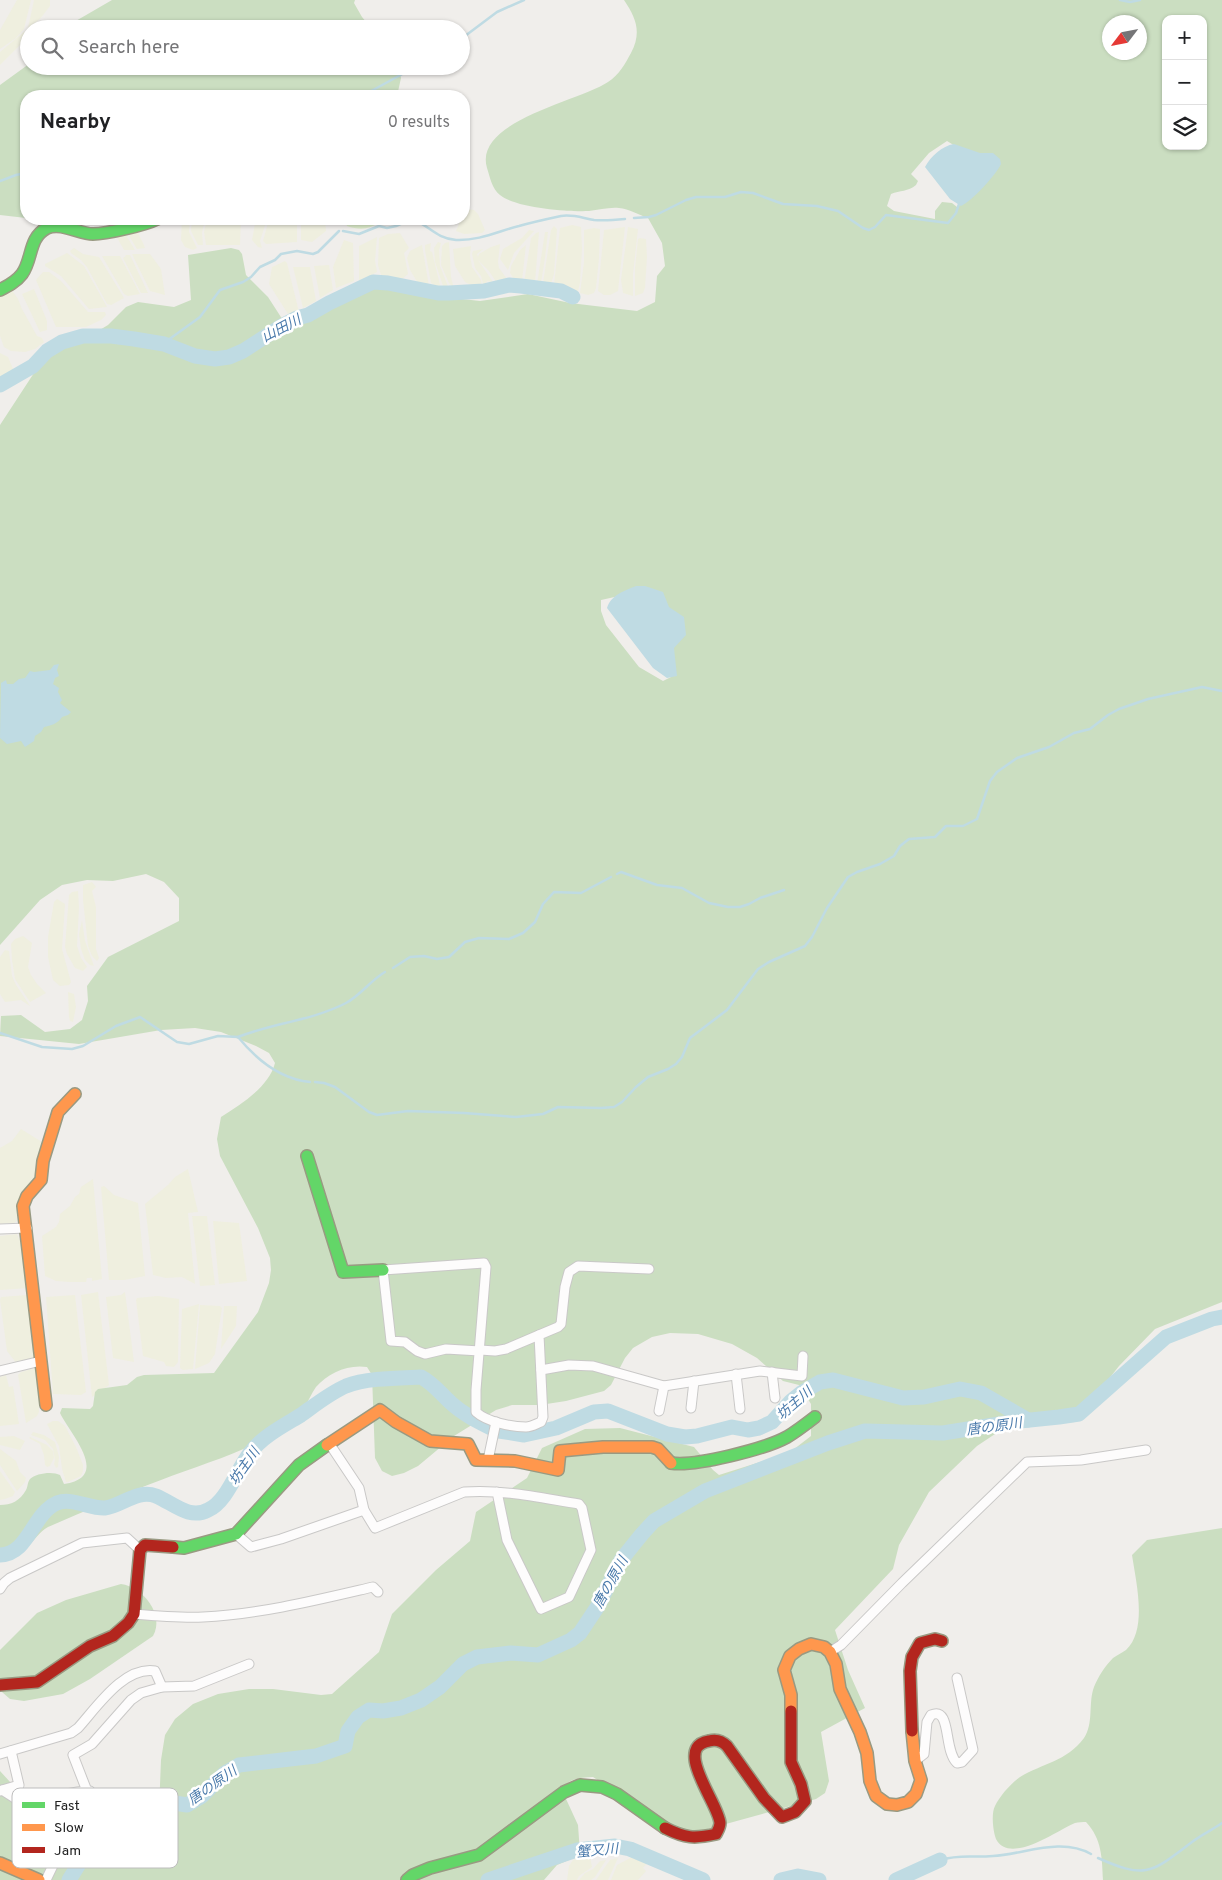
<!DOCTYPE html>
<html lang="en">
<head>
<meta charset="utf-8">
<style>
	body { margin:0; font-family:Overpass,"Noto Sans JP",sans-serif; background:#f2f2f2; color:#202124 }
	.controls { position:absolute; right:15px; top:15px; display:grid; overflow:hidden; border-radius:10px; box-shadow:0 1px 4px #0004 }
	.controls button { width:45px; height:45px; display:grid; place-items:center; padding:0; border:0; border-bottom:1px solid #e0e0e0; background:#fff; color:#202124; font:25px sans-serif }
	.compass { position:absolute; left:1102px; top:15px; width:45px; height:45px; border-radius:50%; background:#fff; box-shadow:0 1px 4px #0004; rotate:238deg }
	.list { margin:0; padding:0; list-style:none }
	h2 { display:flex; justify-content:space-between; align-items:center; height:65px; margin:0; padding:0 20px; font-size:21px }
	h2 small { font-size:16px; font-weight:400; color:#757577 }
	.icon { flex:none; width:28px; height:28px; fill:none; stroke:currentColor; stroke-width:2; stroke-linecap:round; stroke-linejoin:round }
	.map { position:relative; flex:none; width:1222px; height:1880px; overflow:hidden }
	.search { position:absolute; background:#fff; box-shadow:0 1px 4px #0004; left:20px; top:20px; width:450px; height:55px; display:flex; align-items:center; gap:12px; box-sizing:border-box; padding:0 18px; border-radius:28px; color:#757577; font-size:19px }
	.panel { position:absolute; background:#fff; box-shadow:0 1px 4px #0004; left:20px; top:90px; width:450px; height:135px; border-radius:20px }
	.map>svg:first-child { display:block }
	.farmland { fill:#efefdf }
	.grass { fill:#ddeccb }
	.forest { fill:#cbdec1; fill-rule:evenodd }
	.water { fill:#bfdbe3 }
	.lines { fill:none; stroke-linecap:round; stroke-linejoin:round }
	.stream { stroke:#bfdbe3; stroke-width:2.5 }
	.river { stroke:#bfdbe3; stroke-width:15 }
	.street-casing { stroke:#c9c8c7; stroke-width:11 }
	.fast-casing { stroke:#999a82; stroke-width:14 }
	.slow-casing { stroke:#999a82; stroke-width:14 }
	.jam-casing { stroke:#999a82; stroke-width:14 }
	.street { stroke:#fdfcfc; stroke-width:9 }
	.fast { stroke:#63d668; stroke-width:11 }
	.slow { stroke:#ff974d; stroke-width:11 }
	.jam { stroke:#b3261e; stroke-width:11 }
	.labels { text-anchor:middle; stroke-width:5; stroke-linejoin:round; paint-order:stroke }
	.water-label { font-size:14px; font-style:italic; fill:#4a7aab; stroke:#fff }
	.key { fill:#fff; stroke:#bdbdbd; stroke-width:1 }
	.key-label { font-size:14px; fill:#222 }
</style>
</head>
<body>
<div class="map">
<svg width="1222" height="1880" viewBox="0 0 1222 1880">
	<rect width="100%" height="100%" fill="#f0eeeb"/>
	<g class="farmland">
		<path d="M17 0H31L24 29 16 38 0 49V30Z"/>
		<path d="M34 0H50V6L40 19 28 28Z"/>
		<path d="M25 31 20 45 0 65V52Z"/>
		<path d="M466 209 474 210 478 214 485 230 482 233 464 234 456 231 461 219H464Z"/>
		<path d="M182 219H190L189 232 197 248 193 250 185 247 181 240Z"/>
		<path d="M192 219H205L202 233 203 245H198L191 231Z"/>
		<path d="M207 219H241L240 245H206L204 232Z"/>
		<path d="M256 219H267L260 241 262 248 258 247 252 240Z"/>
		<path d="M269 219H297V242L266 244 263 241Z"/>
		<path d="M301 219H325L326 231 312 242 301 240Z"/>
		<path d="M572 225 581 227 582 249 580 283 578 291 574 292 554 285 560 228Z"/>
		<path d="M554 226 557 229 554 274 551 284 547 286 543 283 551 230Z"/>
		<path d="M625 227 618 291 610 295H604L598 291 604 230Z"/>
		<path d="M628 227 638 229 633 274V296L623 293 621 280Z"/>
		<path d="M594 228 600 229 599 258 596 288 594 293 588 295 580 293 584 262V230Z"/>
		<path d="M136 229 144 245 145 248 137 249 126 231Z"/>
		<path d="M529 230 534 231 514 253 508 270 500 259 503 249 522 238Z"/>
		<path d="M123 231 129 240 135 250H124L115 234Z"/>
		<path d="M539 232 535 283H524L531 238 536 233Z"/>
		<path d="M545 232H548L545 258 541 283 537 284Z"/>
		<path d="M400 233 409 248 404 253 408 274 402 279 381 275 378 265 379 238 388 234Z"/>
		<path d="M377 237 375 261 377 272 359 282V246Z"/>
		<path d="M640 238 646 239 647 257 645 288 643 293 635 296V268L638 239Z"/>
		<path d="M344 240 353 243 354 281 336 288 333 267Z"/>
		<path d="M438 242 441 243 439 250 440 266 449 289 443 286 435 262 434 248Z"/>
		<path d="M449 242 451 277 454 289 449 283 441 265 442 246 445 243Z"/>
		<path d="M431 243 430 251 432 252 440 285 438 287 431 283 425 250V245Z"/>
		<path d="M500 244 498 262 499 268 507 279 503 282 497 283 489 271 478 260 493 282 487 281 485 286 483 284 481 276 475 268 472 254 473 251 483 249 477 254 478 257 479 254 491 247Z"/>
		<path d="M422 245 429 286 425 288 419 285 410 270 407 258 410 251Z"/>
		<path d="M526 245 522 281 517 284 510 273 511 266 520 250Z"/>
		<path d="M471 246 470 256 472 267 481 280 482 287 477 288 465 282 455 266 453 249Z"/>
		<path d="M74 248 83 254 99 257 124 298 111 305 107 304 87 267 81 260 71 253 70 251Z"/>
		<path d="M67 253 84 266 107 307 89 309 61 276 45 266V264Z"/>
		<path d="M132 254H150L161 269 165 295 150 291Z"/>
		<path d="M125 255H130L148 293H141L123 258 126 256Z"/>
		<path d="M102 256H120L140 294 128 296 124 294Z"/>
		<path d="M285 261 287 263 299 312 288 314 269 284 272 267Z"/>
		<path d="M329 265 333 290 320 298 314 266Z"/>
		<path d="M293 267H310L316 301 303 308Z"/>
		<path d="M43 272H49L61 281 88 312H105L106 315 101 320 86 327H56L36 280Z"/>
		<path d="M11 289 18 299 22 309 37 336 42 338 44 342 35 349 25 352 11 351 4 347 0 336V295Z"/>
		<path d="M34 289 47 321V330L40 332 22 294Z"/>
		<path d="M0 353 8 357 14 371 0 378Z"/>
		<path d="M92 882 96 887 92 891 96 907V949L99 958 97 961 92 956 88 946 83 900V885Z"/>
		<path d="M78 891 79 907 77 946 81 958 87 967 83 971 75 968 67 954 65 947 69 895 72 892Z"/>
		<path d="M57 899 65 904 62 949 71 982 69 985 60 986 53 980 48 957V937L54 902Z"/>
		<path d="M82 920 85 941 94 966 90 965 85 960 81 949 79 934Z"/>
		<path d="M23 936 32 943 28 967 31 975 37 984 46 993 30 1002 15 979 12 960 11 944 15 939Z"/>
		<path d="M5 950 9 951 12 976 16 985 30 1006 21 1000 5 1002 0 994V957Z"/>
		<path d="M68 992 74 994 76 1007 73 1022 70 1021 69 1017Z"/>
		<path d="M21 1129 42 1142 35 1165 36 1173 33 1182 23 1191 18 1201 17 1221 14 1223 0 1224V1148L12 1141Z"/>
		<path d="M188 1169 198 1212 188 1213 195 1284 182 1277 166 1278 153 1275 145 1204 168 1185 175 1177Z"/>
		<path d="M93 1179 102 1279 92 1281V1278H87L86 1282H70L56 1281 45 1276 42 1236 56 1227 59 1222 60 1214 70 1206 75 1197 79 1194 81 1187Z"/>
		<path d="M104 1186 114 1195 138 1203 145 1276 124 1280H109L101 1187Z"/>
		<path d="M192 1216H207L215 1285 200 1286Z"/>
		<path d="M213 1221 239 1223 247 1281 219 1284Z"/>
		<path d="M17 1234 19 1239 24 1240 29 1288 0 1290V1236Z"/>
		<path d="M98 1292 109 1385 92 1397 81 1295Z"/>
		<path d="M125 1292 134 1362 113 1358 106 1297 121 1295Z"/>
		<path d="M27 1295 37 1355 33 1358 16 1364 14 1360 7 1351 0 1300 1 1297Z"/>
		<path d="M75 1295 86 1392 81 1395 53 1394 46 1297Z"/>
		<path d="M158 1296 179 1299 178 1362 174 1367 166 1366 164 1362 143 1356 136 1300 137 1298Z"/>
		<path d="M199 1304 193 1369 183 1370 180 1368 182 1309Z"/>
		<path d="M200 1305 220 1306 222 1308 215 1354 209 1363 195 1369Z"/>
		<path d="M224 1306H237L236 1326 221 1349Z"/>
		<path d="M35 1368 39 1371V1412L37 1416 26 1423 18 1375 21 1372Z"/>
		<path d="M6 1375 9 1387 13 1386 19 1424 0 1426V1377Z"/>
		<path d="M53 1421H58L65 1426 76 1447 83 1465V1471L81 1476 68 1482H66L62 1469 59 1446 47 1424Z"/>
		<path d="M33 1432 44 1435 55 1442 59 1457 58 1467 56 1468 54 1464 55 1460 53 1449 45 1440 31 1435Z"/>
		<path d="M14 1436 25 1441 20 1450 0 1445V1437Z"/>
		<path d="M30 1437 47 1445 53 1451 54 1458 50 1466 47 1467 45 1465 44 1455 40 1444 29 1438Z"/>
		<path d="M0 1449 16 1461 20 1472 26 1478 25 1482 17 1491 0 1465Z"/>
		<path d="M0 1471 15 1492 13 1496 5 1499 0 1500Z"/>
		<path d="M634 1856 641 1857 647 1863 643 1868 646 1871 638 1880H611L617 1865Z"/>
		<path d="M585 1857H590L592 1867 579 1876 577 1880H567L569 1866 573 1860Z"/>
		<path d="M618 1858 608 1880H596L610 1860Z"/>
		<path d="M606 1860 595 1877 591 1880H579L585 1873 593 1869 600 1861Z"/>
	</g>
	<path class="grass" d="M346 219H375L378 223C368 230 359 230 347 226L345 221Z"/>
	<g class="forest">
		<path d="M112 0H355L354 3 362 17 372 29H62Z"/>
		<path d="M624 0H1222V1302L1155 1329 1119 1366 1075 1422 1025 1425 998 1432 977 1446 929 1492 899 1545 893 1569 835 1630 848 1670 865 1708 821 1732 829 1781 825 1793 816 1799 704 1830 685 1832 673 1830 593 1777C580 1777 570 1779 561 1788L578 1825 580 1853 576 1857 557 1865 544 1880H0V1771L22 1795 58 1828 80 1840 104 1849 126 1854H142L152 1848 158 1835 161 1760 165 1735 175 1719 193 1704 218 1694 249 1689H273L321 1695 332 1694 379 1652 392 1614 436 1570 470 1541 476 1512 527 1478 542 1448 585 1429 620 1428 694 1447 713 1470 719 1475 789 1453 811 1436V1404L799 1385 783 1381 757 1358 732 1344 698 1334 670 1333 652 1337 633 1348 625 1358 611 1385 604 1391 566 1401 540 1405H512L496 1410 454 1436 418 1466 404 1473 392 1476 382 1471 375 1458 372 1375 367 1367C348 1364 328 1373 316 1387 311 1394 308 1403 302 1410 295 1419 286 1425 276 1432 242 1454 199 1465 161 1480 123 1494 86 1511 48 1527 39 1532 35 1540 27 1547 20 1553 9 1557 0 1559V1505C11 1505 20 1501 26 1490 28 1487 27 1483 30 1479 36 1473 53 1471 60 1475L64 1484C112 1477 70 1434 60 1413L62 1408 90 1409 93 1406 95 1392 98 1389 127 1385 137 1377 144 1375 214 1373 258 1312 269 1283 271 1270 270 1258 258 1228 220 1156 217 1139 221 1117C241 1104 269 1087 275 1063L269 1053 256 1046 221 1032 195 1028 161 1030 79 1044 0 1036 1 1016 21 1015 45 1032 70 1029 82 1020 88 1001 87 986 108 957 179 921V898L164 882 146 874 113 881 87 880 62 885 40 900 0 945V425L49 350 60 341 69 339 83 340 108 325 126 307 138 302 174 307 191 300 188 255 231 248 239 250 242 254 246 275 268 297 288 328 300 325 342 301 385 281 395 282 418 296 444 297 480 301 528 294 570 303 637 311 655 302 657 276 665 266 662 243 648 218C639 215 629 209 619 208 609 207 599 210 589 211 568 212 516 208 500 195 492 189 490 177 487 168 473 121 580 101 608 82 619 75 625 64 631 53 642 32 636 18 624 0ZM1166 19H1203V146H1166ZM1110 22H1140V52H1110ZM947 141 960 149 962 203 957 207 952 203 942 202 935 211V219L894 211 887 206 891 194C900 190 908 192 916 185L918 181 911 174 929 153ZM628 594 670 611 671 677 663 681 639 667 606 625 601 611V600Z"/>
		<path d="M29 64V66H398L401 78 397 96H26V218L0 215V85Z"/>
		<path d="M1222 1528V1880H1103C1102 1858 1102 1839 1086 1822 1083 1822 1078 1822 1075 1823 1059 1829 1010 1866 996 1839 993 1832 991 1813 995 1806 999 1797 1011 1783 1020 1777 1043 1763 1066 1762 1084 1738 1094 1723 1088 1703 1094 1687 1098 1677 1105 1666 1113 1658 1117 1655 1122 1653 1126 1650 1148 1629 1136 1582 1132 1555L1147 1540Z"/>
		<path d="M121 1584C143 1587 165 1615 153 1636L90 1679 63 1694 24 1701 10 1699 2 1692 0 1685V1650L37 1613 66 1600Z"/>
	</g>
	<g class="water">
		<path d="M954 144 980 153H993L1000 159 1001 164C996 175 972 201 961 206L950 199 925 167C931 156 942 146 954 144Z"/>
		<path d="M636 586H645L663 592 669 607 684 617 686 635 674 648 677 676 667 678 653 668 607 608C611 595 624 591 636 586Z"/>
		<path d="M59 664 57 670 59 676 55 678 53 684 59 688 58 692 62 700 60 703 71 712 68 715 62 717C59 723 50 726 44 727L41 732 35 736 34 741 25 747 21 741 7 744 0 738 1 683 6 680 7 684H13L19 679 25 678 30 671 34 672 50 670 54 665Z"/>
	</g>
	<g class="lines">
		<g class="stream">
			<path d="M1120 0 1130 2 1140 0"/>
			<path d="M461 39 497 12 524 0"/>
			<path d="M362 96 417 66"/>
			<path d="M0 181 16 175 26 173"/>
			<path d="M634 218 649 217 656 215 686 200 696 197H725L741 192 753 193 783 204 817 206 838 211 863 228 869 230 875 227 886 215 948 223 956 213 959 204"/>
			<path d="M343 231 359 234 379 226 387 228 396 226 412 219C429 225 435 238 456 240 479 241 499 231 519 226 533 222 547 219 561 216 573 214 582 218 594 220 605 221 615 220 625 219"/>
			<path d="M164 343 200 317 220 290 243 282 251 277 260 267 275 260 281 254 297 251 313 254 318 252 339 231"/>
			<path d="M617 874 621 872 657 885 682 888 709 903 728 907H740L749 904 760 898 784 890"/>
			<path d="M393 968 410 957 424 956 437 959 449 957 465 942 479 938 509 939 523 933 535 922 543 904 554 892 581 893 611 877"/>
			<path d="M0 1033 42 1047 72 1049 83 1046 116 1026 140 1017 177 1042 189 1044 218 1036 238 1037C256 1059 280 1079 310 1082"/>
			<path d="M238 1037C273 1023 311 1021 346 1003 361 995 371 980 385 972"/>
			<path d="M315 1082 324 1083 335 1087 369 1112 377 1115 408 1111 464 1113 516 1117 543 1114 558 1107 601 1108 614 1107 622 1102 636 1087 648 1077 668 1069 676 1064 682 1057 690 1038 727 1010 758 969 769 962 805 946 812 937 827 908 848 877 857 872 880 864 894 856 900 846 909 839 935 837 946 826H963L977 819 990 781 997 772 1017 758 1049 747 1074 733 1090 729 1108 715 1119 709 1148 699 1202 687 1222 691"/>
			<path d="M1098 1858C1147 1880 1152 1872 1192 1842 1201 1835 1212 1830 1222 1823"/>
			<path d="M940 1860C961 1854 972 1858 993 1856 1025 1854 1061 1837 1091 1854"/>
		</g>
		<g class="river">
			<path d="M0 385 33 366 47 351 62 342 83 336H111L134 339 164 344 195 356 215 359 229 357 243 351 280 327 297 318 308 315 329 303 373 282 388 283 438 293H449L484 291 509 285 521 286 561 291 573 297"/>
			<path d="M499 1431 524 1435 556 1428 594 1412 608 1411 667 1434 685 1437 697 1436 732 1427 748 1430 759 1428 772 1422 791 1401 801 1393 820 1382 833 1380 903 1398 924 1397 960 1389 981 1393 1028 1420"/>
			<path d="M0 1555C29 1554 32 1514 57 1503 72 1497 90 1509 105 1508 122 1506 137 1489 156 1496 173 1503 189 1520 208 1510 227 1502 237 1469 250 1453 263 1436 283 1426 301 1415 315 1405 330 1393 346 1386 366 1378 399 1378 421 1377 433 1383 441 1394 451 1403 463 1414 477 1421 491 1428"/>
			<path d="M85 1854 122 1818 134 1805 143 1798 187 1805 202 1796 225 1773 239 1765 316 1756 345 1746 348 1731 358 1717 369 1710 383 1711 401 1708 421 1700 440 1687 463 1664 477 1657 511 1653 538 1655 571 1640 580 1633 598 1606 621 1560 642 1534 654 1521 705 1491 828 1443 865 1431 943 1433 1012 1422 1059 1417 1079 1414 1166 1337 1212 1319 1222 1317"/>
			<path d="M69 1880 79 1864"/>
			<path d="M488 1880 577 1850 615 1846 630 1849 703 1880"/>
			<path d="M781 1880 798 1876 819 1880"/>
			<path d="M896 1880 940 1860"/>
		</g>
		<g class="street-casing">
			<g id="street">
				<path d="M0 1229 27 1228"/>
				<path d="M480 1350 495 1351 506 1349 539 1335"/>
				<path d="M480 1351 446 1349 425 1354 417 1351 405 1342 391 1341 383 1270 484 1263 486 1267 476 1390V1412C487 1422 512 1427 526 1427 531 1427 536 1424 541 1422L543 1417 539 1335 558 1327 561 1324 565 1287 569 1272 578 1266 649 1269"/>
				<path d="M541 1370 569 1365 593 1366 664 1386 760 1371 802 1376 803 1356"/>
				<path d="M0 1371 41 1361"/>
				<path d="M772 1372 775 1398"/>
				<path d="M736 1374 740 1409"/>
				<path d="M691 1408 694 1381"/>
				<path d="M659 1411 664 1386"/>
				<path d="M329 1443 359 1488 364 1510 375 1528 464 1492C503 1489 541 1498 579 1504L582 1508 591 1550 569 1597 541 1609 507 1540 497 1492"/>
				<path d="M488 1460 496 1422"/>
				<path d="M236 1534 251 1547 281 1539 364 1510"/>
				<path d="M0 1589 4 1583 10 1578 82 1543 127 1538 140 1550"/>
				<path d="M134 1614C157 1616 181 1618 203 1617 261 1614 317 1600 373 1587L378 1592"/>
				<path d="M830 1652 841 1645 902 1583 1027 1462 1081 1460 1146 1450"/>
				<path d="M0 1754 71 1733 78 1728C97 1707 124 1666 155 1671L162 1687"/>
				<path d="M915 1761 924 1754 927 1722 931 1715C952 1706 943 1750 957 1763L962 1762 973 1750 957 1678"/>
				<path d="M2 1790 19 1785 11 1751"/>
				<path d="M0 1791 2 1790 24 1804C45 1800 68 1791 90 1791L97 1804 71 1828 46 1880"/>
				<path d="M87 1791 73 1755 92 1744 131 1700 141 1693 162 1687 194 1686 249 1664"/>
			</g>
		</g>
		<g class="fast-casing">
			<g id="fast">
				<path d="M0 290C8 286 16 282 22 274 33 259 28 238 47 228 62 222 79 234 93 234 106 234 145 225 157 219"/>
				<path d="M307 1156 343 1272 383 1270"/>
				<path d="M671 1463C694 1467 765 1449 787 1437 797 1431 806 1424 815 1417"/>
				<path d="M173 1547 184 1548 236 1534 299 1465 327 1445"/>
				<path d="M407 1880 413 1875 430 1868 479 1855 564 1792 580 1785 602 1787 617 1794 665 1828"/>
			</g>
		</g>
		<g class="slow-casing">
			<g id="slow">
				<path d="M46 1405 23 1206 27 1196 41 1180 43 1161 58 1112 75 1094"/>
				<path d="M327 1445 380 1410 396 1422 430 1441 468 1444 476 1460 515 1461 558 1470 560 1451 603 1447H652L658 1449 671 1463"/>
				<path d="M791 1711V1695L784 1670 790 1656 799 1649 811 1644 824 1647 830 1652 836 1664 840 1689 860 1732 867 1753 870 1781 876 1796 887 1804 897 1805 908 1802 916 1794 921 1780 915 1761 912 1731"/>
				<path d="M0 1863 39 1880"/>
			</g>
		</g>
		<g class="jam-casing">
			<g id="jam">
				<path d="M0 1685 37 1682 90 1646 113 1636 128 1623 134 1614 140 1550 145 1545 173 1547"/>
				<path d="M912 1731 910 1671 912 1657 920 1643 935 1639 942 1641"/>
				<path d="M665 1828C685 1838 694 1839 716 1834 718 1830 720 1827 720 1823 719 1804 672 1747 709 1741 716 1739 722 1741 727 1746L764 1798 782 1817 795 1812 805 1801 801 1784 791 1762V1711"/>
			</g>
		</g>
		<use href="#street" class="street"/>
		<use href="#fast" class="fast"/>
		<use href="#slow" class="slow"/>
		<use href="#jam" class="jam"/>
	</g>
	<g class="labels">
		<g class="water-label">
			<text transform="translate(281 328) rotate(-28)" y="5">山田川</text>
			<text transform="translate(794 1403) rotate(-41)" y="5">坊主川</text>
			<text transform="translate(994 1426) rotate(-8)" y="5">唐の原川</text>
			<text transform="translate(244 1466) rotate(-55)" y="5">坊主川</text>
			<text transform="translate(610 1582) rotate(-61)" y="5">唐の原川</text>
			<text transform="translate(212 1785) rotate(-35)" y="5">唐の原川</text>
			<text transform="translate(597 1850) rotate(-5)" y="5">蟹又川</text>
		</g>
	</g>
	<rect x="12" y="1788" width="166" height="80" rx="8" class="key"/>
	<rect x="22" y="1802" width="23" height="6" fill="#63d668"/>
	<rect x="22" y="1824" width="23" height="7" fill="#ff974d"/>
	<rect x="22" y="1847" width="23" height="6" fill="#b3261e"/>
	<g class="key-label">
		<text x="54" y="1810">Fast</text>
		<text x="54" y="1832">Slow</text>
		<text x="54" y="1855">Jam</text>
	</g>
</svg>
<div class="controls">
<button>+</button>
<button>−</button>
<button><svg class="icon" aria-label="layers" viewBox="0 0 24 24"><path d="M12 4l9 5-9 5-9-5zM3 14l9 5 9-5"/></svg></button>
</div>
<svg class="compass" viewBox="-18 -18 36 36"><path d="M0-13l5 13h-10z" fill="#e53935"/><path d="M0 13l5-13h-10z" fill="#757577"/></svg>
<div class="search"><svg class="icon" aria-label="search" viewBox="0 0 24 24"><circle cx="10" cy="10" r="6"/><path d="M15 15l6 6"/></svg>Search here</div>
<section class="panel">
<h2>Nearby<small>0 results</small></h2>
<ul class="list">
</ul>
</section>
</div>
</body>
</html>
